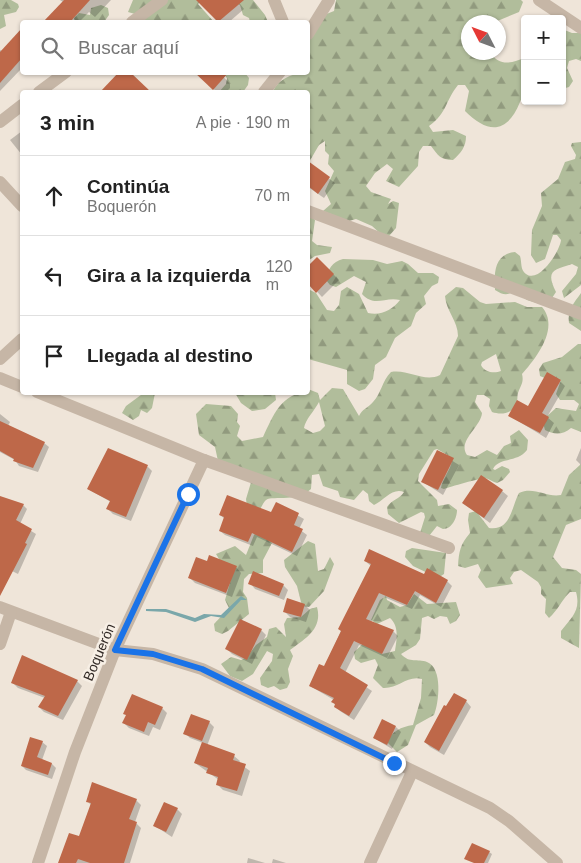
<!DOCTYPE html>
<html lang="es">
<head>
<meta charset="utf-8">
<style>
	body { margin:0; font-family:Arial,sans-serif; background:#f2f2f2; color:#222 }
	.controls { position:absolute; right:15px; top:15px; display:grid; overflow:hidden; border-radius:5px; box-shadow:0 1px 4px #0004 }
	.controls button { width:45px; height:45px; display:grid; place-items:center; padding:0; border:0; border-bottom:1px solid #e0e0e0; background:#fff; color:#222; font:25px sans-serif }
	.compass { position:absolute; left:461px; top:15px; width:45px; height:45px; border-radius:50%; background:#fff; box-shadow:0 1px 4px #0004; rotate:312deg }
	.stop { position:absolute; width:15px; height:15px; margin:-11px; border:4px solid #1a73e8; border-radius:50%; background:#fff }
	.stop.end { background:#1a73e8; border-color:#fff; box-shadow:0 1px 5px #0008 }
	.list { margin:0; padding:0; list-style:none }
	h2 { display:flex; justify-content:space-between; align-items:center; height:65px; margin:0; padding:0 20px; font-size:21px }
	h2 small { font-size:16px; font-weight:400; color:#767676 }
	.list li { display:grid; grid-template-columns:32px 1fr auto; gap:15px; align-items:center; box-sizing:border-box; height:80px; padding:0 20px; border-top:1px solid #e0e0e0 }
	.list b { display:block; font-size:19px; white-space:nowrap }
	.list p { margin:0; font-size:16px; white-space:nowrap; color:#767676 }
	.list em { font-size:16px; font-style:normal; color:#767676 }
	.icon { flex:none; width:28px; height:28px; fill:none; stroke:currentColor; stroke-width:2; stroke-linecap:round; stroke-linejoin:round }
	.map { position:relative; flex:none; width:581px; height:863px; overflow:hidden }
	.search { position:absolute; background:#fff; box-shadow:0 1px 4px #0004; left:20px; top:20px; width:290px; height:55px; display:flex; align-items:center; gap:12px; box-sizing:border-box; padding:0 18px; border-radius:5px; color:#767676; font-size:19px }
	.panel { position:absolute; background:#fff; box-shadow:0 1px 4px #0004; left:20px; top:90px; width:290px; height:305px; border-radius:5px }
	.map>svg:first-child { display:block }
	.forest { fill:url(#forest-firs); fill-rule:evenodd }
	.water { fill:#7aa7aa }
	.shadow { fill:#0003 }
	.building { fill:#be6849 }
	.lines { fill:none; stroke-linecap:round; stroke-linejoin:round }
	.minor { stroke:#c6b6a6; stroke-width:12 }
	.route { stroke:#1a73e8; stroke-width:6 }
	.labels { text-anchor:middle; stroke-width:5; stroke-linejoin:round; paint-order:stroke }
	.street-label { font-size:14px; fill:#332b27; stroke:#f7efe5 }
</style>
</head>
<body>
<div class="map">
<svg width="581" height="863" viewBox="0 0 581 863">
	<defs>
		<pattern id="forest-firs" width="22" height="20" patternUnits="userSpaceOnUse" patternTransform="scale(1.25)"><rect width="22" height="20" fill="#b1bd9b"/><path d="M5 1l3.5 6h-7zM16 11l3.5 6h-7z" fill="#919a7e"/></pattern>
	</defs>
	<rect width="100%" height="100%" fill="#efe5d9"/>
	<g class="forest">
		<path d="M0 0H11L18 4 19 7 16 12 4 15 6 26 0 29Z"/>
		<path d="M133 0H202L198 4 214 22H136L135 14 128 12Z"/>
		<path d="M230 0H253L265 15 268 22H250L249 18 243 15 240 5Z"/>
		<path d="M336 0H521L523 2 519 12 495 22H468V52L491 53C498 66 513 64 525 57 525 68 527 82 525 92 524 95 521 99 520 102 507 134 488 134 465 111L469 91 465 85H458C445 101 448 112 429 126L433 132 453 130 466 136C466 147 461 153 453 160 440 160 438 155 431 146H423L419 152 418 166 399 187 386 181 393 169 387 164 375 173 366 186 371 192 391 199 388 204 393 201 399 203 396 228 389 236 382 235 372 226 356 219 349 221 323 211 331 204 325 191 334 171 328 164 329 155 325 151V141L319 145 308 164V92H273C277 79 294 73 308 72V30L324 15 334 11Z"/>
		<path d="M101 5 108 8 109 15 104 22H75L74 18 79 13 90 15 91 8Z"/>
		<path d="M562 29 572 33H581V61L576 59 569 61 567 68 573 81 569 87 562 89Z"/>
		<path d="M223 73H245L249 78 248 85 243 92H219L226 84 227 78Z"/>
		<path d="M581 142V285L564 298 562 291 576 274 578 267 572 264C554 270 545 270 556 292L552 298 540 304 527 300 514 291C507 296 503 295 495 290 494 273 494 254 515 252L520 256C522 262 520 270 526 274 539 284 560 251 561 240L557 235H553L545 259 536 263 531 255 532 230 542 206 541 193 558 179 565 162 575 159 576 155 571 146 572 143Z"/>
		<path d="M308 212 315 220 312 241 317 245 332 247 330 253 315 256 308 261Z"/>
		<path d="M343 259 373 260 387 264 402 261 408 264 418 273H433L439 277 438 283 432 286 424 296 426 304 416 313 411 326 395 338 386 357 375 365 373 379 365 389 359 391 347 384V370L308 359V289L316 293 327 310 334 311 339 305 341 291 347 287 359 294 368 313C381 316 392 310 400 300 385 296 375 308 362 294L366 282 354 276 336 287 330 285 326 280C328 269 332 262 343 259Z"/>
		<path d="M456 287 463 288 480 302 486 304 515 302 527 307H542C560 328 536 358 522 374 524 382 521 385 518 393 517 396 518 401 516 404 512 414 501 415 492 412L489 406 490 399 484 395H477L475 402 482 413C481 427 457 441 467 455L475 457 487 450 497 455 504 446 511 443 510 436 519 430 528 440 527 450C517 463 499 457 493 469L495 470 502 466 509 469 510 472 503 480 497 483C493 482 489 479 485 478 481 478 449 487 444 489L441 488C442 479 450 471 452 461L449 456 437 449 434 450 419 474 418 481 437 500 438 506 449 504 457 510C457 518 452 529 443 529L437 526 429 536 420 533 425 517 424 513 421 512 399 523 388 514 387 507C391 500 400 499 404 492 393 487 384 500 374 505L369 501 368 494 363 490 354 500 340 497 338 491 323 486 319 474 312 475 311 489C295 504 270 494 265 501 262 504 262 508 258 511L247 506 246 499 252 479 218 461 215 447 199 435 196 414 206 404 231 406 238 414 237 422 240 426 237 436 242 441 263 437C273 416 281 393 308 392V389L318 393 320 400 332 388 343 389 359 416C362 409 368 408 373 402 381 394 382 381 391 372 409 369 424 383 440 375L458 336C458 321 446 311 445 296ZM496 354 501 371C494 374 484 372 481 365L482 362ZM319 402 325 426 320 431 313 433 304 428C305 420 315 410 319 402Z"/>
		<path d="M581 293V331L569 323C567 310 574 303 581 293Z"/>
		<path d="M578 344H581V432L571 428C563 435 554 435 545 430L543 423 546 417 556 408 576 411 579 404 574 400H560L556 394 561 380 547 379 540 376 539 369 543 363 562 357Z"/>
		<path d="M145 392 155 393 152 408 147 413 141 410 139 416 133 420 122 413 126 406Z"/>
		<path d="M235 393H275L276 400 265 409 252 411 241 403Z"/>
		<path d="M581 464V519L566 525 553 557 562 568 576 570 581 574 579 648 561 638V631C572 617 581 610 576 592H570C561 601 558 610 549 618L545 613 546 599 541 594V587L538 582 521 570 514 572 510 578 513 584 486 588 478 577 481 570 478 564 465 568 458 566C459 551 460 545 470 533L468 520 469 513 476 511 489 528C511 531 511 508 519 493 534 486 547 498 561 495L569 475Z"/>
		<path d="M259 530 272 543 263 560V573L249 574 244 579 243 592 247 598 249 614 228 631 222 634 215 631 214 624 229 608 225 600 231 579 216 554 235 546 246 555 254 535Z"/>
		<path d="M308 541 315 544 318 571 324 569 330 557 334 564 324 591 309 607 302 606 297 586 285 567 284 560Z"/>
		<path d="M412 548 446 553 444 574 438 578 413 566 405 557 406 551Z"/>
		<path d="M414 594 427 604 456 602 460 615 456 621 450 624 447 617 440 616 434 619 428 616 422 618 420 639 416 645 401 654C410 664 417 658 427 662 443 668 439 703 434 715L416 725 408 745 397 752 387 742C392 731 401 727 413 725L421 698 422 679C407 675 398 689 383 688L373 678 378 665 375 659 361 663 355 659 354 652 365 642 382 654 395 651C397 639 399 626 390 618L377 624 371 620 380 600 386 596 387 600 400 607 407 605Z"/>
		<path d="M317 607C323 629 305 639 290 650L293 656 288 669 290 682 287 688 280 690 274 686 268 688 261 685 260 678 272 661 273 654 267 651 253 674 242 681 230 676 221 664 231 657 241 660 247 657 256 645 267 637 269 629 276 627 286 637 284 624 287 618 301 617 310 609Z"/>
	</g>
	<path class="water" d="M241 596 247 600H241L224 618 211 616 195 622 166 612 146 611V609H166L195 618 204 614 221 615Z"/>
	<g class="shadow">
		<path d="M60 0H111L95 17 89 12 79 22H44L63 2Z"/>
		<path d="M207 0H237L244 9 229 22H218L202 5Z"/>
		<path d="M22 30V68L0 91V50L2 51Z"/>
		<path d="M121 72H128L149 92H102Z"/>
		<path d="M195 72H219L230 84V88L226 92H217Z"/>
		<path d="M22 131V155L10 140Z"/>
		<path d="M311 165 335 183 324 198 308 187V170Z"/>
		<path d="M317 258 339 280 322 297 308 282V268Z"/>
		<path d="M560 381 565 386 547 417 554 423 546 438 510 416 528 408Z"/>
		<path d="M0 414 10 422 8 426 44 443 49 447 38 472 19 466 15 460 0 452Z"/>
		<path d="M581 448V465L576 460Z"/>
		<path d="M108 450 148 467 152 471 131 521 113 514 108 509 111 502 88 489Z"/>
		<path d="M438 452 459 465 443 495 423 482Z"/>
		<path d="M502 491 508 496 490 523 463 503Z"/>
		<path d="M0 497 23 505 27 509 20 524 36 534 18 574 0 565Z"/>
		<path d="M276 503 304 519 299 529 307 535 297 556 257 537 253 546 225 535 220 531 225 519 220 515 272 513Z"/>
		<path d="M365 561 447 581 452 586 441 607 420 595 412 609 384 597 371 622 393 631 398 636 387 658 359 645 345 673 372 691 354 720 340 711 333 702 334 700 310 686 324 668 371 566Z"/>
		<path d="M236 567 241 573 232 597 195 583 190 578Z"/>
		<path d="M250 583 283 585 288 590 284 600 255 589Z"/>
		<path d="M305 605 310 610 306 622 290 617 285 612Z"/>
		<path d="M261 630 266 635 252 664 232 654 227 649Z"/>
		<path d="M77 681 82 686 63 720 44 712 39 707 45 698 18 688 13 683Z"/>
		<path d="M466 701 471 707 444 755 430 747 425 742Z"/>
		<path d="M162 708 167 713 160 730 153 727 149 736 129 728 124 723Z"/>
		<path d="M209 722 214 727 207 746 234 756 240 761 239 763 250 771 242 796 223 790 217 784 219 780 195 763 203 743 190 738 185 733Z"/>
		<path d="M396 727 401 732 392 749 374 738Z"/>
		<path d="M42 742 47 746 42 760 52 764 56 768 52 779 26 770 22 766Z"/>
		<path d="M136 800 141 805 135 822 141 828 130 863H60L79 838 91 805 87 801Z"/>
		<path d="M177 809 182 814 172 837 155 826Z"/>
		<path d="M489 852 492 854 488 863H483Z"/>
		<path d="M248 858 265 863H247Z"/>
		<path d="M273 859 286 863H272Z"/>
	</g>
	<g class="building">
		<path d="M64 0H90L70 22H43Z"/>
		<path d="M196 0H244L218 22Z"/>
		<path d="M22 28V58L0 83V52Z"/>
		<path d="M119 72H130L151 92H100Z"/>
		<path d="M194 72H229L213 90Z"/>
		<path d="M308 161 330 177 318 194 308 186Z"/>
		<path d="M317 257 334 274 316 293 308 284V266Z"/>
		<path d="M547 372 561 380 542 413 549 417 540 433 508 416 517 400 528 406Z"/>
		<path d="M0 421 45 442 33 468 13 461 14 459 0 451Z"/>
		<path d="M108 448 148 465 126 517 106 509 110 501 87 489Z"/>
		<path d="M437 450 454 458 438 490 421 482Z"/>
		<path d="M481 475 503 490 484 518 462 503Z"/>
		<path d="M227 495 271 512 276 502 299 513 294 525 303 529 292 552 252 533 248 542 219 531 224 517 219 515Z"/>
		<path d="M0 496 24 504 16 520 32 529 25 543 27 544 0 596Z"/>
		<path d="M369 549 424 574 427 568 448 580 436 603 415 591 407 605 379 593 366 619 394 630 382 654 354 641 340 668 368 685 349 716 334 707 335 704 331 702 334 698 309 686 319 664 324 666 341 631 338 629 371 564 364 561Z"/>
		<path d="M209 555 237 566 226 593 188 578 196 557 207 561Z"/>
		<path d="M253 571 284 584 279 596 248 584Z"/>
		<path d="M287 598 305 604 301 617 283 612Z"/>
		<path d="M240 619 262 629 247 660 225 649Z"/>
		<path d="M22 655 78 680 58 716 38 707 45 696 11 683Z"/>
		<path d="M454 693 467 700 439 751 424 742 444 705 446 706Z"/>
		<path d="M132 694 163 707 155 725 148 722 144 732 122 723 126 715 123 714Z"/>
		<path d="M191 714 210 721 202 741 183 734Z"/>
		<path d="M382 719 396 726 387 745 373 738Z"/>
		<path d="M30 737 43 741 37 757 52 763 48 775 21 766Z"/>
		<path d="M202 742 235 754 233 760 246 764 237 791 216 785 218 777 206 773 208 768 194 763Z"/>
		<path d="M92 782 137 799 129 819 137 822 124 863H90L78 859 76 863H58L69 833 79 836 91 803 86 802Z"/>
		<path d="M164 802 178 808 166 832 153 826Z"/>
		<path d="M472 843 490 851 484 863H474L464 859Z"/>
	</g>
	<g class="lines">
		<g class="minor">
			<path d="M274 0 283 22"/>
			<path d="M539 0 581 28"/>
			<path d="M132 22 162 0"/>
			<path d="M308 34 329 0"/>
			<path d="M39 92 66 72"/>
			<path d="M264 92 280 72"/>
			<path d="M0 122 22 105"/>
			<path d="M0 182 22 206"/>
			<path d="M308 211 581 314"/>
			<path d="M0 359 22 339"/>
			<path d="M0 378 22 387"/>
			<path d="M37 392 204 460 449 548"/>
			<path d="M0 607 115 650 153 654 202 669 490 808 509 821 557 863"/>
			<path d="M0 644 11 612"/>
			<path d="M38 863 75 752 115 650 204 460"/>
			<path d="M370 863 412 772"/>
		</g>
	</g>
	<g class="lines">
		<path class="route" d="M188 494 115 650 153 654 202 669 394 763"/>
	</g>
	<g class="labels">
		<g class="street-label">
			<text transform="translate(99 652) rotate(-67)" y="5">Boquerón</text>
		</g>
	</g>
</svg>
<div class="controls">
<button>+</button>
<button>−</button>
</div>
<svg class="compass" viewBox="-18 -18 36 36"><path d="M0-13l5 13h-10z" fill="#e53935"/><path d="M0 13l5-13h-10z" fill="#767676"/></svg>
<div class="stop" style="left:188px;top:494px"></div>
<div class="stop end" style="left:394px;top:763px"></div>
<div class="search"><svg class="icon" aria-label="search" viewBox="0 0 24 24"><circle cx="10" cy="10" r="6"/><path d="M15 15l6 6"/></svg>Buscar aquí</div>
<section class="panel">
<h2>3 min<small>A pie · 190 m</small></h2>
<ul class="list">
<li><svg class="icon" aria-label="ahead" viewBox="0 0 24 24"><path d="M12 20V5M6 11l6-6 6 6"/></svg><div><b>Continúa</b><p>Boquerón</p></div><em>70 m</em></li>
<li><svg class="icon" aria-label="left" viewBox="0 0 24 24"><path d="M17 20v-9H6M10 6l-5 5 5 5"/></svg><div><b>Gira a la izquierda</b></div><em>120 m</em></li>
<li><svg class="icon" aria-label="arrive" viewBox="0 0 24 24"><path d="M6 21V4h12l-3 4 3 4H6"/></svg><div><b>Llegada al destino</b></div></li>
</ul>
</section>
</div>
</body>
</html>
